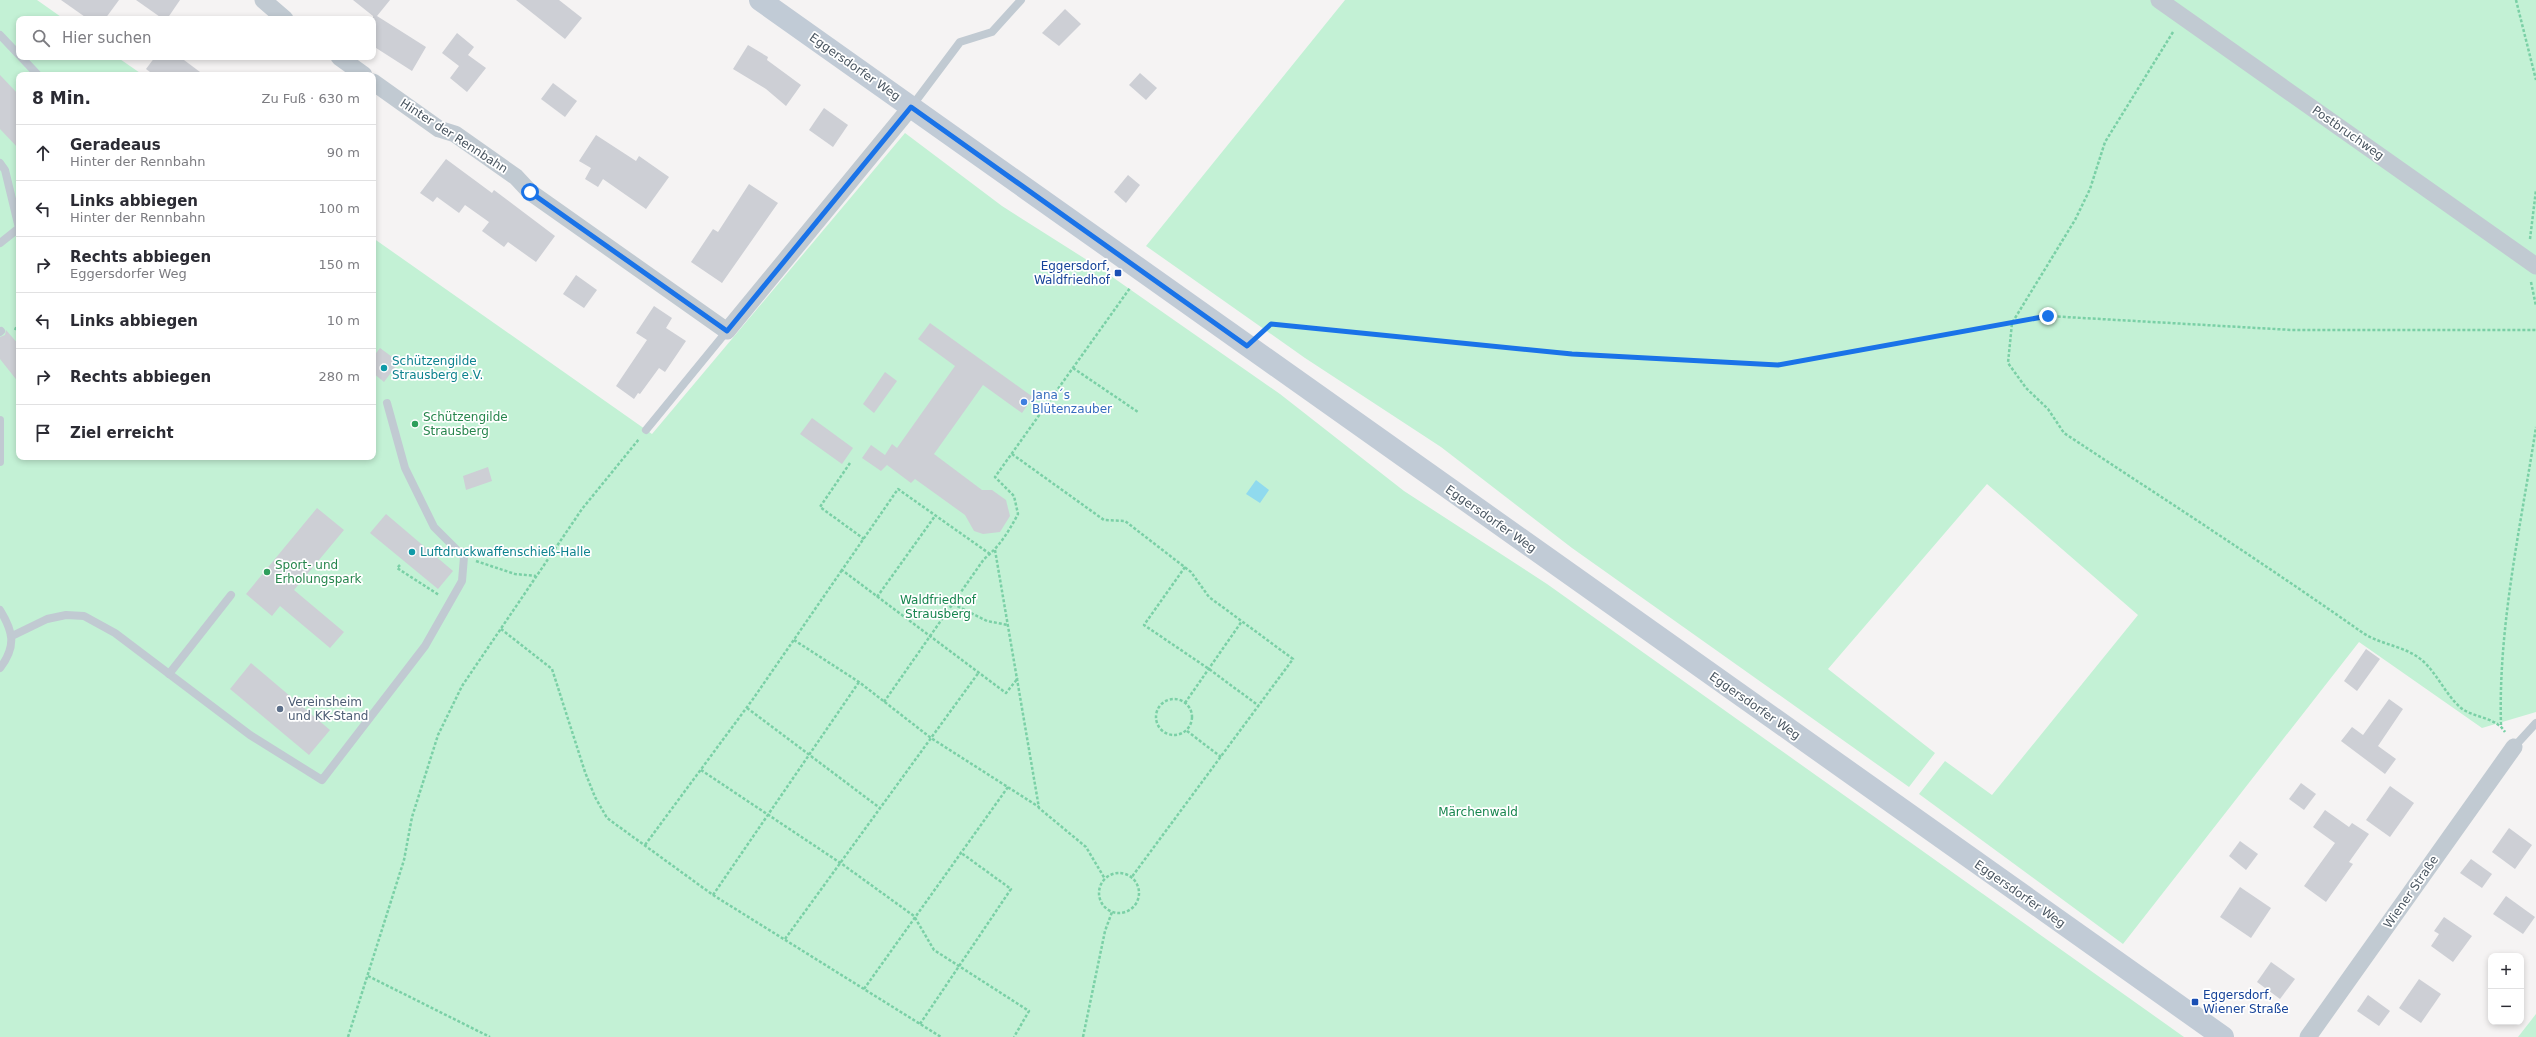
<!DOCTYPE html>
<html lang="de">
<head>
<meta charset="utf-8">
<style>
	body { margin:0; font-family:"DejaVu Sans",sans-serif; background:#f7f7f7; color:#2b2b33 }
	.controls { position:absolute; right:12px; bottom:12px; display:grid; overflow:hidden; border-radius:8px; box-shadow:0 2px 6px #0003 }
	.controls button { width:36px; height:36px; display:grid; place-items:center; padding:0; border:0; border-bottom:1px solid #e1e1e2; background:#fff; color:#2b2b33; font:20px sans-serif }
	.stop { position:absolute; width:12px; height:12px; margin:-9px; border:3px solid #1a73e8; border-radius:50%; background:#fff }
	.stop.end { background:#1a73e8; border-color:#fff; box-shadow:0 1px 4px #0008 }
	.list { margin:0; padding:0; list-style:none }
	h2 { display:flex; justify-content:space-between; align-items:center; height:52px; margin:0; padding:0 16px; font-size:17px }
	h2 small { font-size:13px; font-weight:400; color:#7c7c81 }
	.list li { display:grid; grid-template-columns:26px 1fr auto; gap:12px; align-items:center; box-sizing:border-box; height:56px; padding:0 16px; border-top:1px solid #e1e1e2 }
	.list b { display:block; font-size:15px; white-space:nowrap }
	.list p { margin:0; font-size:13px; white-space:nowrap; color:#7c7c81 }
	.list em { font-size:13px; font-style:normal; color:#7c7c81 }
	.icon { flex:none; width:22px; height:22px; fill:none; stroke:currentColor; stroke-width:2; stroke-linecap:round; stroke-linejoin:round }
	.map { position:relative; flex:none; width:2536px; height:1037px; overflow:hidden }
	.search { position:absolute; background:#fff; box-shadow:0 2px 6px #0003; left:16px; top:16px; width:360px; height:44px; display:flex; align-items:center; gap:10px; box-sizing:border-box; padding:0 14px; border-radius:8px; color:#7c7c81; font-size:15px }
	.panel { position:absolute; background:#fff; box-shadow:0 2px 6px #0003; left:16px; top:72px; width:360px; height:388px; border-radius:8px }
	.map>svg:first-child { display:block }
	.green { fill:#c3f1d5 }
	.water { fill:#90daee }
	.building { fill:#cdcfd5 }
	.lines { fill:none; stroke-linecap:round; stroke-linejoin:round }
	.path { stroke:#7ad0a6; stroke-width:2.5; stroke-dasharray:3 2; stroke-linecap:butt }
	.lane { stroke:#c1cad2; stroke-width:8 }
	.street { stroke:#c1cad2; stroke-width:17 }
	.secondary { stroke:#c1cbd6; stroke-width:22 }
	.route { stroke:#1a73e8; stroke-width:5 }
	.transit-dot { fill:#1a4fb4; stroke:#fff; stroke-width:1.5 }
	.culture-dot { fill:#0f9aa8; stroke:#fff; stroke-width:1.5 }
	.shop-dot { fill:#3f7fe0; stroke:#fff; stroke-width:1.5 }
	.leisure-dot { fill:#2e9e5b; stroke:#fff; stroke-width:1.5 }
	.service-dot { fill:#5c6f8a; stroke:#fff; stroke-width:1.5 }
	.labels { text-anchor:middle; stroke-width:3.5; stroke-linejoin:round; paint-order:stroke }
	.street-label { font-size:12px; fill:#4a5661; stroke:#fff }
	.transit-label { font-size:12px; fill:#164399; stroke:#fff; text-anchor:end }
	.culture-label { font-size:12px; fill:#0d838f; stroke:#fff; text-anchor:start }
	.shop-label { font-size:12px; fill:#366cbe; stroke:#fff; text-anchor:start }
	.leisure-label { font-size:12px; fill:#27864d; stroke:#fff; text-anchor:start }
	.park-label { font-size:12px; fill:#17864f; stroke:#fff }
	.service-label { font-size:12px; fill:#4e5e75; stroke:#fff; text-anchor:start }
</style>
</head>
<body>
<div class="map">
<svg width="2536" height="1037" viewBox="0 0 2536 1037">
	<rect width="100%" height="100%" fill="#f5f3f3"/>
	<g class="green">
		<path d="M0 0H37L64 19H19V57H117L143 75H19V457H373V238L652 434 905 133 1002 206 1098 267 1280 394 1404 491 1547 584 2184 1037H0Z"/>
		<path d="M1345 0H2536V712L2482 728 2359 642 2123 944 1919 794 1945 761 1992 795 2138 615 1987 484 1828 669 1935 753 1909 787 1572 548 1441 447 1305 358 1146 246Z"/>
		<path d="M2536 1014V1037H2518Z"/>
	</g>
	<path class="water" d="M1256 480 1269 490 1260 503 1246 494Z"/>
	<g class="building">
		<path d="M61 0H119L105 19H88Z"/>
		<path d="M136 0H180L167 19H163Z"/>
		<path d="M353 0H390L377 16 426 47 412 71 373 46V16Z"/>
		<path d="M516 0H559L582 18 565 39Z"/>
		<path d="M1065 9 1081 24 1059 46 1042 33Z"/>
		<path d="M457 33 474 47 468 55 486 68 467 92 450 78 459 66 442 53Z"/>
		<path d="M748 45 768 57 767 60 801 85 786 106 766 89 733 69Z"/>
		<path d="M155 57H180L204 75H154L146 69Z"/>
		<path d="M1140 73 1157 88 1146 100 1129 85Z"/>
		<path d="M0 75 19 95V149L0 129Z"/>
		<path d="M553 83 577 101 565 117 541 99Z"/>
		<path d="M824 108 848 125 833 147 809 130Z"/>
		<path d="M596 135 636 161 639 156 669 177 646 209 603 179 598 187 585 179 591 168 579 161Z"/>
		<path d="M446 159 492 193 494 190 555 236 536 262 508 242 504 247 482 231 489 222 465 205 459 213 437 197 433 202 420 193Z"/>
		<path d="M1128 175 1140 185 1126 203 1114 192Z"/>
		<path d="M749 184 778 203 722 283 691 262 713 229 718 232Z"/>
		<path d="M576 275 597 290 584 308 563 294Z"/>
		<path d="M654 306 672 318 666 328 686 341 665 372 659 368 640 394 638 393 634 399 616 386 647 340 636 333Z"/>
		<path d="M930 323 1033 397 1022 413 983 385 934 454 982 490H992L1006 500 1010 516 1000 532 983 534 974 531 965 515 915 479 911 483 887 465 881 471 862 458 871 445 885 455 892 444 897 448 955 366 918 339Z"/>
		<path d="M6 330 19 345V383L0 359V337L5 335Z"/>
		<path d="M380 348 399 362 384 382 373 373V357Z"/>
		<path d="M885 372 897 381 874 413 863 404Z"/>
		<path d="M812 418 853 448 842 464 800 434Z"/>
		<path d="M488 467 492 481 466 490 463 476Z"/>
		<path d="M317 508 344 530 294 590 344 632 330 648 280 606 272 616 246 594Z"/>
		<path d="M386 514 453 571 438 589 370 533Z"/>
		<path d="M2366 649 2380 659 2357 691 2344 681Z"/>
		<path d="M251 663 330 730 309 755 230 689Z"/>
		<path d="M2389 699 2403 709 2378 746 2396 759 2385 774 2341 741 2352 727 2363 735Z"/>
		<path d="M2301 783 2316 794 2304 810 2289 799Z"/>
		<path d="M2390 786 2414 803 2390 837 2366 820Z"/>
		<path d="M2325 810 2349 827 2352 823 2369 834 2349 862 2353 864 2326 902 2304 886 2335 843 2313 827Z"/>
		<path d="M2509 828 2532 845 2515 869 2492 852Z"/>
		<path d="M2240 841 2258 854 2246 870 2229 856Z"/>
		<path d="M2471 859 2492 874 2482 888 2460 873Z"/>
		<path d="M2240 887 2271 908 2251 938 2220 917Z"/>
		<path d="M2506 896 2535 917 2523 934 2493 914Z"/>
		<path d="M2444 917 2472 936 2453 962 2431 946 2439 934 2434 931Z"/>
		<path d="M2271 962 2295 979 2280 999 2257 982Z"/>
		<path d="M2419 979 2441 994 2421 1023 2399 1008Z"/>
		<path d="M2368 995 2390 1011 2379 1026 2357 1011Z"/>
	</g>
	<g class="lines">
		<g class="path">
			<path d="M2516 0 2536 80"/>
			<path d="M2173 32 2105 142 2090 189 2075 220 2012 323 2008 363 2026 388 2048 409 2064 433C2164 499 2265 564 2363 633 2383 646 2408 646 2425 663 2439 677 2446 695 2461 708 2474 718 2496 717 2505 732"/>
			<path d="M2530 239 2536 190"/>
			<path d="M2531 282 2536 306"/>
			<path d="M15 330 19 321"/>
			<path d="M1262 332 1271 324 1573 354 1778 365 2048 316 2292 330H2536"/>
			<path d="M1073 368 1138 412"/>
			<path d="M1012 454 1104 520 1125 521 1191 572 1209 597 1293 659 1131 878"/>
			<path d="M850 463 820 507 864 539"/>
			<path d="M995 550 1039 808 1086 847 1105 879"/>
			<path d="M990 554 898 489 842 570 1006 693 1018 678"/>
			<path d="M476 561 515 574 536 576"/>
			<path d="M400 565 397 568 439 595"/>
			<path d="M1185 567 1144 625 1209 669 1259 706"/>
			<path d="M877 597 935 516"/>
			<path d="M953 604 987 621 1008 625"/>
			<path d="M501 629 552 669 585 772 595 797 607 818 713 895 941 1037"/>
			<path d="M794 640 859 682 931 738 1039 807"/>
			<circle cx="1174" cy="717" r="18"/>
			<path d="M884 702 984 559C1000 546 1009 531 1018 514L1014 496 995 477 1130 288"/>
			<path d="M1185 703 1242 621"/>
			<path d="M747 708 880 808"/>
			<path d="M2501 725C2498 626 2521 525 2536 427"/>
			<path d="M1187 731 1221 757"/>
			<path d="M701 770 842 864 914 916 934 950 1029 1011 1014 1037"/>
			<path d="M645 845 753 699 842 570"/>
			<circle cx="1119" cy="893" r="20"/>
			<path d="M713 895 859 682"/>
			<path d="M785 939 979 672"/>
			<path d="M368 976 490 1037"/>
			<path d="M864 989 1008 787"/>
			<path d="M920 1024 1011 889 960 852"/>
			<path d="M348 1037 404 860 412 817 438 735 462 686 582 509 639 439"/>
			<path d="M1083 1037 1105 931 1112 912"/>
		</g>
		<g class="lane">
			<path d="M0 35 19 55"/>
			<path d="M21 57 38 75"/>
			<path d="M912 106 960 42 992 32 1021 0"/>
			<path d="M0 163 5 170 19 228 0 243"/>
			<path d="M0 332 1 331"/>
			<path d="M0 420V462"/>
			<path d="M646 430 727 331"/>
			<path d="M0 610C13 631 17 646 0 668"/>
			<path d="M12 636 47 619 66 615 84 616 115 633 250 735 322 780 425 646 462 581 464 557 434 527 405 468 387 403"/>
			<path d="M169 674 231 595"/>
			<path d="M2514 747 2536 723"/>
		</g>
		<g class="street">
			<path d="M263 0 285 19"/>
			<path d="M2159 0 2536 266"/>
			<path d="M339 57 364 75"/>
			<path d="M373 82 439 129 455 134 516 177 530 192 727 331 911 107"/>
			<path d="M2308 1037 2514 747"/>
		</g>
		<path class="secondary" d="M760 0 2223 1037"/>
	</g>
	<g class="lines">
		<path class="route" d="M530 192 727 331 911 107 1247 346 1271 324 1572 354 1778 365 2048 316"/>
	</g>
	<g class="transit-dot">
		<rect x="1114" y="269" width="8" height="8" rx="2"/>
		<rect x="2191" y="998" width="8" height="8" rx="2"/>
	</g>
	<g class="culture-dot">
		<circle cx="384" cy="368" r="4"/>
		<circle cx="412" cy="552" r="4"/>
	</g>
	<circle class="shop-dot" cx="1024" cy="402" r="4"/>
	<g class="leisure-dot">
		<circle cx="415" cy="424" r="4"/>
		<circle cx="267" cy="572" r="4"/>
	</g>
	<circle class="service-dot" cx="280" cy="709" r="4"/>
	<g class="labels">
		<g class="street-label">
			<text transform="translate(855 67) rotate(35)" y="4">Eggersdorfer Weg</text>
			<text transform="translate(2348 133) rotate(35)" y="4">Postbruchweg</text>
			<text transform="translate(454 136) rotate(33)" y="4">Hinter der Rennbahn</text>
			<text transform="translate(1491 519) rotate(35)" y="4">Eggersdorfer Weg</text>
			<text transform="translate(1755 706) rotate(35)" y="4">Eggersdorfer Weg</text>
			<text transform="translate(2411 892) rotate(-55)" y="4">Wiener Straße</text>
			<text transform="translate(2020 894) rotate(35)" y="4">Eggersdorfer Weg</text>
		</g>
		<g class="transit-label">
			<text x="1110" y="270">Eggersdorf,<tspan x="1110" dy="14">Waldfriedhof</tspan></text>
			<text x="2203" y="999" text-anchor="start">Eggersdorf,<tspan x="2203" dy="14">Wiener Straße</tspan></text>
		</g>
		<g class="culture-label">
			<text x="392" y="365">Schützengilde<tspan x="392" dy="14">Strausberg e.V.</tspan></text>
			<text x="420" y="556">Luftdruckwaffenschieß-Halle</text>
		</g>
		<g class="shop-label">
			<text x="1032" y="399">Jana´s<tspan x="1032" dy="14">Blütenzauber</tspan></text>
		</g>
		<g class="leisure-label">
			<text x="423" y="421">Schützengilde<tspan x="423" dy="14">Strausberg</tspan></text>
			<text x="275" y="569">Sport- und<tspan x="275" dy="14">Erholungspark</tspan></text>
		</g>
		<g class="park-label">
			<text x="938" y="604">Waldfriedhof<tspan x="938" dy="14">Strausberg</tspan></text>
			<text x="1478" y="816">Märchenwald</text>
		</g>
		<g class="service-label">
			<text x="288" y="706">Vereinsheim<tspan x="288" dy="14">und KK-Stand</tspan></text>
		</g>
	</g>
</svg>
<div class="controls">
<button>+</button>
<button>−</button>
</div>
<div class="stop" style="left:530px;top:192px"></div>
<div class="stop end" style="left:2048px;top:316px"></div>
<div class="search"><svg class="icon" aria-label="search" viewBox="0 0 24 24"><circle cx="10" cy="10" r="6"/><path d="M15 15l6 6"/></svg>Hier suchen</div>
<section class="panel">
<h2>8 Min.<small>Zu Fuß · 630 m</small></h2>
<ul class="list">
<li><svg class="icon" aria-label="ahead" viewBox="0 0 24 24"><path d="M12 20V5M6 11l6-6 6 6"/></svg><div><b>Geradeaus</b><p>Hinter der Rennbahn</p></div><em>90 m</em></li>
<li><svg class="icon" aria-label="left" viewBox="0 0 24 24"><path d="M17 20v-9H6M10 6l-5 5 5 5"/></svg><div><b>Links abbiegen</b><p>Hinter der Rennbahn</p></div><em>100 m</em></li>
<li><svg class="icon" aria-label="right" viewBox="0 0 24 24"><path d="M7 20v-9h11M14 6l5 5-5 5"/></svg><div><b>Rechts abbiegen</b><p>Eggersdorfer Weg</p></div><em>150 m</em></li>
<li><svg class="icon" aria-label="left" viewBox="0 0 24 24"><path d="M17 20v-9H6M10 6l-5 5 5 5"/></svg><div><b>Links abbiegen</b></div><em>10 m</em></li>
<li><svg class="icon" aria-label="right" viewBox="0 0 24 24"><path d="M7 20v-9h11M14 6l5 5-5 5"/></svg><div><b>Rechts abbiegen</b></div><em>280 m</em></li>
<li><svg class="icon" aria-label="arrive" viewBox="0 0 24 24"><path d="M6 21V4h12l-3 4 3 4H6"/></svg><div><b>Ziel erreicht</b></div></li>
</ul>
</section>
</div>
</body>
</html>
